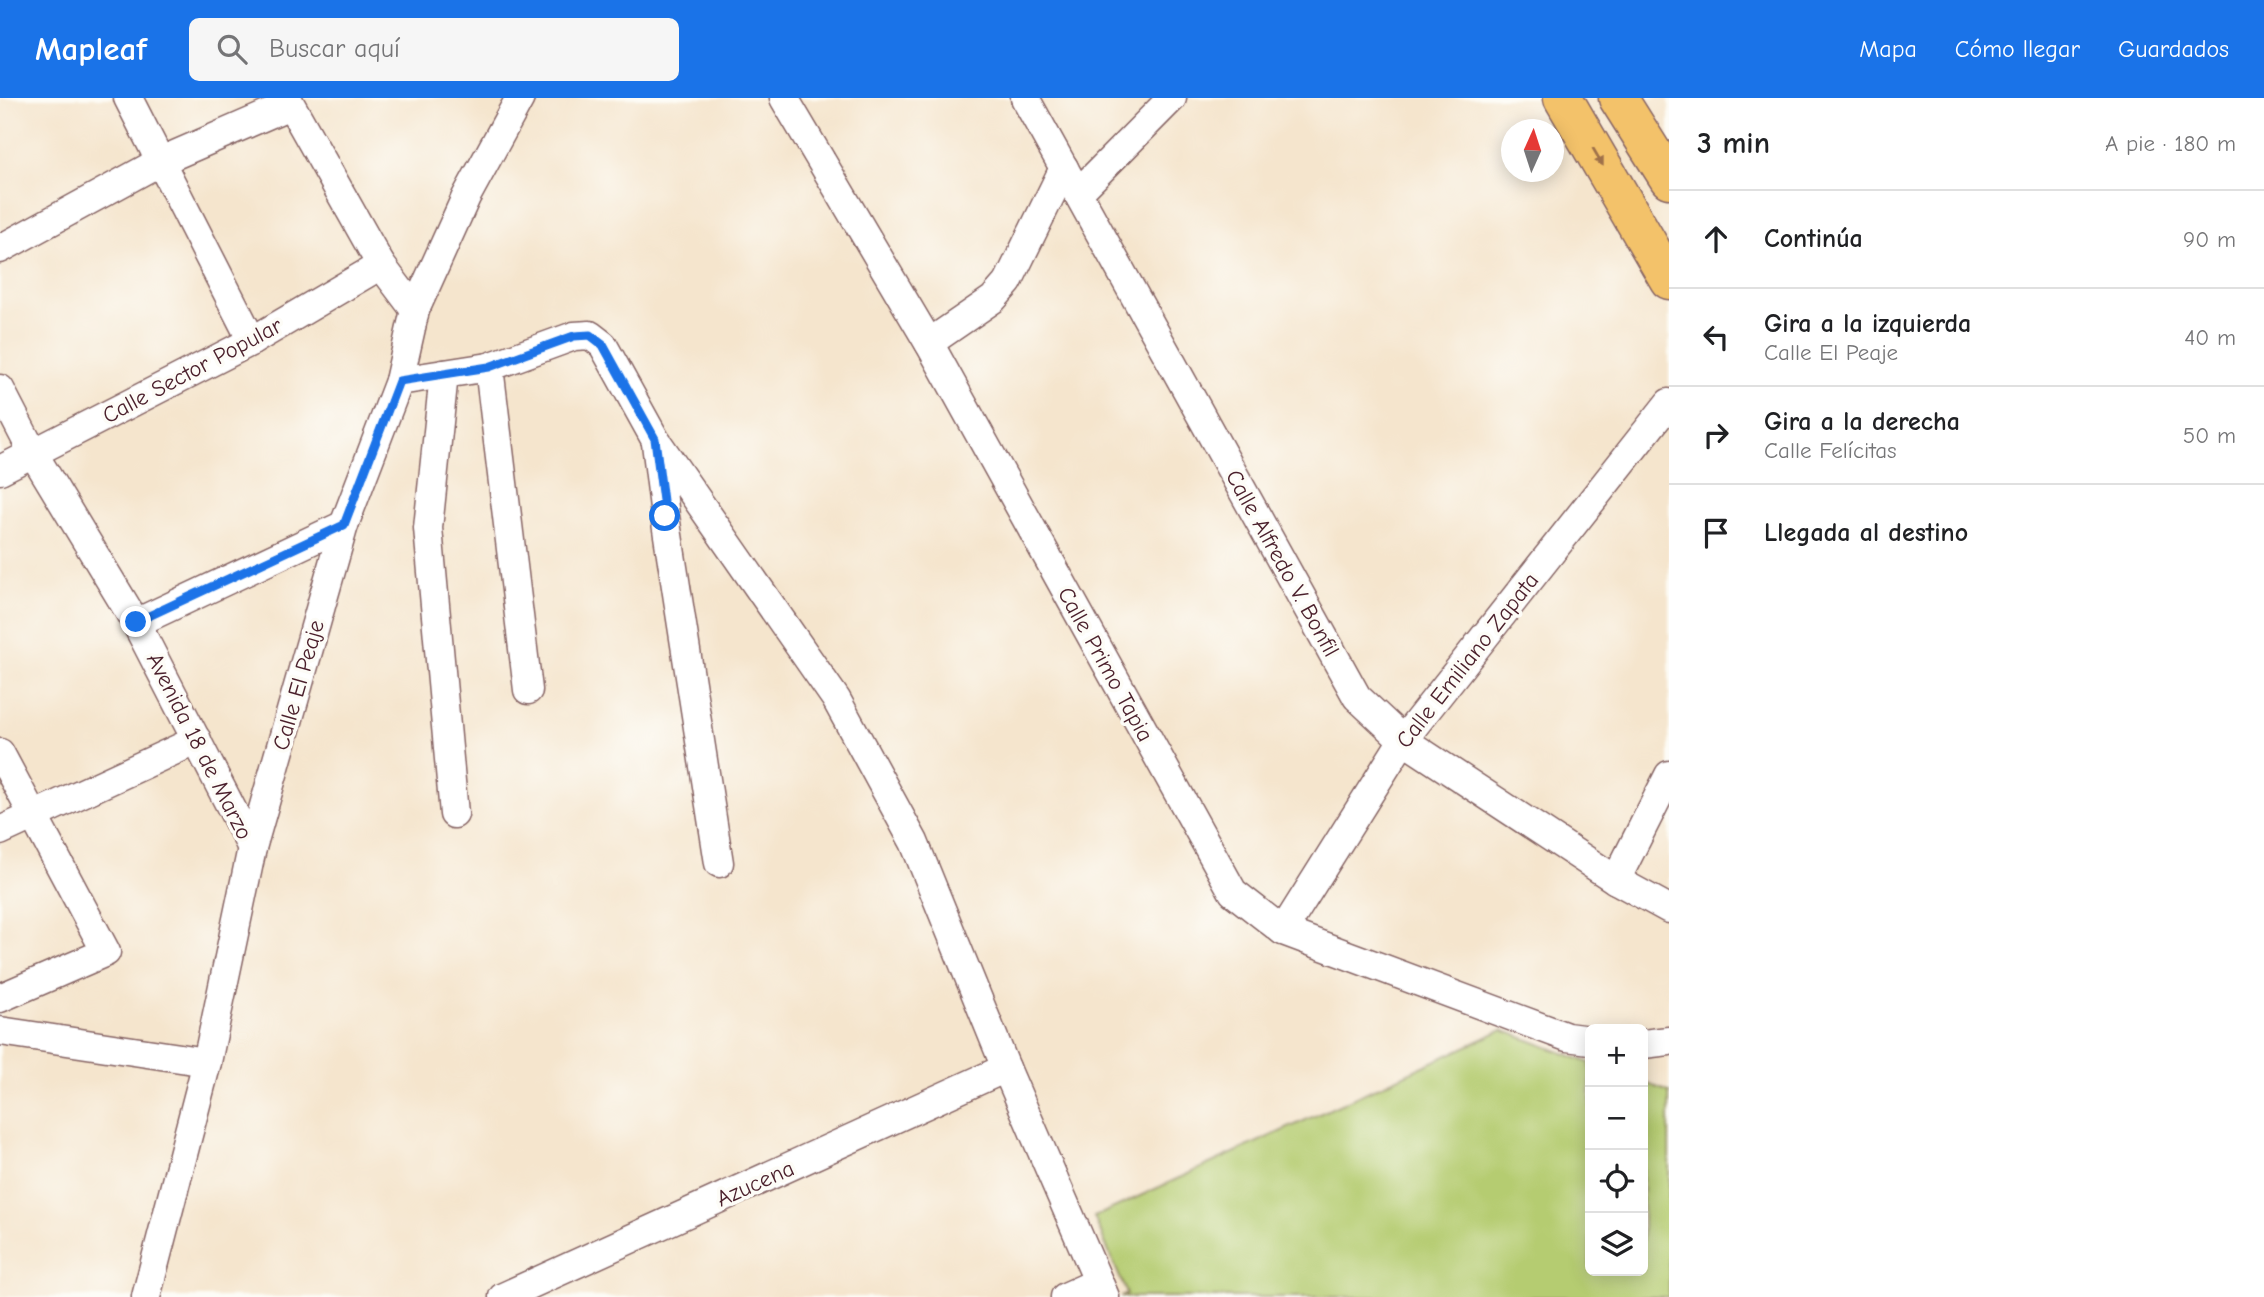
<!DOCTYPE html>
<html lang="es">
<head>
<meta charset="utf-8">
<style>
	body { margin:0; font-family:"Comic Neue",sans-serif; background:#f6f6f6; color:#202124 }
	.controls { position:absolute; right:21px; bottom:21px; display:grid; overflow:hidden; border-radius:10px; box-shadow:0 4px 18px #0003 }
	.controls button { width:63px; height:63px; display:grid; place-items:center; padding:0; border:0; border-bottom:2px solid #e0e0e0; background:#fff; color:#202124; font:35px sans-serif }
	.compass { position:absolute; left:1501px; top:21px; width:63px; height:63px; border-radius:50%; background:#fff; box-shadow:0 4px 18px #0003; rotate:3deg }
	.stop { position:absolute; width:21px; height:21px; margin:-16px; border:5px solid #1a73e8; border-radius:50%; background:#fff }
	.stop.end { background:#1a73e8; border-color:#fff; box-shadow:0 2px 7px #0008 }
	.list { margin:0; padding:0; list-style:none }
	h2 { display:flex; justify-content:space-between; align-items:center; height:91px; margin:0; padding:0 28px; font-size:30px }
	h2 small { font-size:23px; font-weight:400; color:#757577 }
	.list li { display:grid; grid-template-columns:46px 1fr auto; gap:21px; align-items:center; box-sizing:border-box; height:98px; padding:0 28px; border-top:2px solid #e0e0e0 }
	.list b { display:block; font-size:26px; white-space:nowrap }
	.list p { margin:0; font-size:23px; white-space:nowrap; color:#757577 }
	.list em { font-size:23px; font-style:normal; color:#757577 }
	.icon { flex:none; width:38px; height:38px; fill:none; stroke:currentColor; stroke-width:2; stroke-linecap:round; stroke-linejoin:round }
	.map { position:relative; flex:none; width:1669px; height:1199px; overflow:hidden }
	header { display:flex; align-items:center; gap:42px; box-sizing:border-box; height:98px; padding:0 35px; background:#1a73e8; color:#fff }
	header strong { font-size:33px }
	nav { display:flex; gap:38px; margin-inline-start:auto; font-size:24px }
	.search { width:490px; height:63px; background:#f6f6f6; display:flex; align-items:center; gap:18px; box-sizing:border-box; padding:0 24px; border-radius:10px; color:#757577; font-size:26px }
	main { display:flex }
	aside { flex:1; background:#fff }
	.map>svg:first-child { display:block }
	.grass { fill:#b5cc71; stroke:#80764e; stroke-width:2 }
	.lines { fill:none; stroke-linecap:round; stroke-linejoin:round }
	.minor-casing { stroke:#866464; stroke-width:31 }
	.primary-casing { stroke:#866464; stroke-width:41 }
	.minor { stroke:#fff; stroke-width:28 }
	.primary { stroke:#f3c26a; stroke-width:38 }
	.oneway { fill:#9e704a }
	.route { stroke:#1a73e8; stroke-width:9 }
	.labels { text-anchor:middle; stroke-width:7; stroke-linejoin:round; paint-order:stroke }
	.street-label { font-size:23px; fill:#4a1f2b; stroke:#fdfcf7 }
</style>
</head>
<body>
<header>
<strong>Mapleaf</strong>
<div class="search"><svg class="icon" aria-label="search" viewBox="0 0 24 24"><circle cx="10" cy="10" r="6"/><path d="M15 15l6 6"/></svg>Buscar aquí</div>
<nav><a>Mapa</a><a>Cómo llegar</a><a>Guardados</a></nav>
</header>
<main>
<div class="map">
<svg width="1669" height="1199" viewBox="0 0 1669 1199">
	<rect width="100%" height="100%" fill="#fdfcf7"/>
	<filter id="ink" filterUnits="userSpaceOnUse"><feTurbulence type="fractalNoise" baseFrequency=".0143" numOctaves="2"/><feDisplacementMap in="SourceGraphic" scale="14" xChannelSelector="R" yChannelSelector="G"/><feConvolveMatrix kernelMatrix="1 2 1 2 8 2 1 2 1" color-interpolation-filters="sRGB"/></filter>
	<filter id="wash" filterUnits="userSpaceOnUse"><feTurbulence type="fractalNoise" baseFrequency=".00686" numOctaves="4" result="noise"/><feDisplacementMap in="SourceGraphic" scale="28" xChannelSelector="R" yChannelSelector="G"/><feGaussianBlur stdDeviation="1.57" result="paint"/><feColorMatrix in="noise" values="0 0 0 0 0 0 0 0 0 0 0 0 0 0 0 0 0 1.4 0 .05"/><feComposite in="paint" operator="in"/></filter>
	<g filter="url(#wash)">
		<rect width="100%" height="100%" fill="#f5e5cd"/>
		<path class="grass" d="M1502 932 1590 965V1173H1643V984L1669 994V1199H1121L1127 1196 1094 1119Z"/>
	</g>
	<g filter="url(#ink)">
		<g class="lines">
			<g class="minor-casing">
				<g id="minor">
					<path d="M128 0 252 243"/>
					<path d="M287 0 381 167 415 212"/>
					<path d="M784 0 929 245 1233 794 1283 833 1567 939 1590 942"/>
					<path d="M1025 0 1357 599 1403 642 1616 782 1669 811"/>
					<path d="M1078 95 1172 0"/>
					<path d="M0 151 161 63 290 7"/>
					<path d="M929 245 993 201 1008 184 1064 70"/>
					<path d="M489 269 528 592"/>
					<path d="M444 276 428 430 454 716"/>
					<path d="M399 283 489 269 574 238 590 237 603 247 655 341 836 601 914 744 1006 970 1105 1199"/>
					<path d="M0 291 33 355 136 525 252 750"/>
					<path d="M656 345 665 418 719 765"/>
					<path d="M0 372 252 243 381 167"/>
					<path d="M136 525 344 427"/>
					<path d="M0 655 106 854 0 900"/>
					<path d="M0 733 197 642"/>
					<path d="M1616 782 1669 677"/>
					<path d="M1283 833 1403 642 1669 305"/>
					<path d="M0 933 207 964"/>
					<path d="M1643 946 1669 943"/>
					<path d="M146 1199 207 964 252 750 344 427 399 283 415 212 466 99 520 0"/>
					<path d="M503 1199 1006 970"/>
					<path d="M1065 1199 1098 1184"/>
				</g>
			</g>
			<g class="primary-casing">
				<g id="primary">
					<path d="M1563 0 1669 182"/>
					<path d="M1618 0 1669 81"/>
				</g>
			</g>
			<use href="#minor" class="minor"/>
			<use href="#primary" class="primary"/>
		</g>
		<defs><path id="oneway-solid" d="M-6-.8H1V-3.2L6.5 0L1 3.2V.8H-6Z" transform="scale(1.75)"/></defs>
		<use class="oneway" href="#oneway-solid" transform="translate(1598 59) rotate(60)"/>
	</g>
	<g class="lines" filter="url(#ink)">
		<path class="route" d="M136 524 344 427 399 283 489 269 574 238 590 237 603 247 655 341 665 418"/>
	</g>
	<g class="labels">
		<g class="street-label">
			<text transform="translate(192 272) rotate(-28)" y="8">Calle Sector Popular</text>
			<text transform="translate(1283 465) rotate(61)" y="8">Calle Alfredo V. Bonfil</text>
			<text transform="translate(1467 562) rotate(-52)" y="8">Calle Emiliano Zapata</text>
			<text transform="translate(1106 566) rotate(61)" y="8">Calle Primo Tapia</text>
			<text transform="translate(298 587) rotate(-74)" y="8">Calle El Peaje</text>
			<text transform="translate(200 648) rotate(63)" y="8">Avenida 18 de Marzo</text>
			<text transform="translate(755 1085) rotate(-24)" y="8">Azucena</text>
		</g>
	</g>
</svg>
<div class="controls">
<button>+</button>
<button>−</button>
<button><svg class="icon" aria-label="locate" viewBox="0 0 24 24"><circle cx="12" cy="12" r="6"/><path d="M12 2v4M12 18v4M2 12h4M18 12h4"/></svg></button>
<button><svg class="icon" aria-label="layers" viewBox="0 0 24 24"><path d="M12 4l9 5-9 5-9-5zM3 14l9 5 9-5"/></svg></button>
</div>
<svg class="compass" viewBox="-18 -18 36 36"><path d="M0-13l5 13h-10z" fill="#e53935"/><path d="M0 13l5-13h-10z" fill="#757577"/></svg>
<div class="stop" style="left:665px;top:418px"></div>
<div class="stop end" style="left:136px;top:524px"></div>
</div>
<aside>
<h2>3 min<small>A pie · 180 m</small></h2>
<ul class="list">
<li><svg class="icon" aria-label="ahead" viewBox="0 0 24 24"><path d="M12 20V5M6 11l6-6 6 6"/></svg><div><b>Continúa</b></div><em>90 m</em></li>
<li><svg class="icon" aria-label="left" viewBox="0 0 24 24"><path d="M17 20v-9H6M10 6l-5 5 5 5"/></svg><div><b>Gira a la izquierda</b><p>Calle El Peaje</p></div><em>40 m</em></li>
<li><svg class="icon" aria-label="right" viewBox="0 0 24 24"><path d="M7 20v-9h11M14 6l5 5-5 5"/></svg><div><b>Gira a la derecha</b><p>Calle Felícitas</p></div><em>50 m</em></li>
<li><svg class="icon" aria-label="arrive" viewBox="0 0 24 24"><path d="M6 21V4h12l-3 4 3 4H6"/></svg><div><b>Llegada al destino</b></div></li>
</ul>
</aside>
</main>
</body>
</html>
